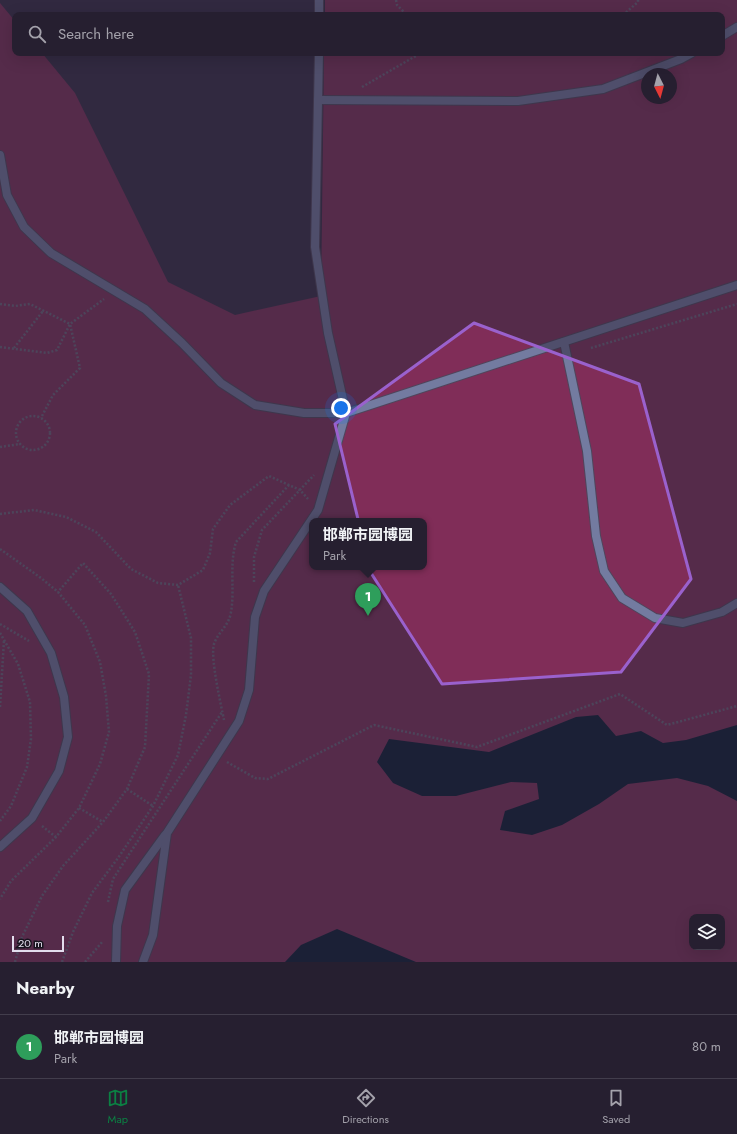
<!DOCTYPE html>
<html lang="en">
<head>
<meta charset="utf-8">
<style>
	body { margin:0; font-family:Jost,"Noto Sans SC",sans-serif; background:#2e2738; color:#f1f3f6 }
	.controls { position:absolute; right:12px; bottom:12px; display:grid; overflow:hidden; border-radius:8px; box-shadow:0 4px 16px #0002 }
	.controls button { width:36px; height:36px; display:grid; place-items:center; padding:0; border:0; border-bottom:1px solid #423d4c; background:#261f30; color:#f1f3f6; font:20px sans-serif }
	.compass { position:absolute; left:641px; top:68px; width:36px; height:36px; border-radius:50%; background:#261f30; box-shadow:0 4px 16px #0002; rotate:174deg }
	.scale { position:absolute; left:12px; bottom:10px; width:52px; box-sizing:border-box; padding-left:4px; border:2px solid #e3deee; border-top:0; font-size:11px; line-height:14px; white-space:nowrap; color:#e3deee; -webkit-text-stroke:3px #18141f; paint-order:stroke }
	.you { position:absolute; left:341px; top:408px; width:14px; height:14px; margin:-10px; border:3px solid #fff; border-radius:50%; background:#1a73e8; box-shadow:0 0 0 6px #1a73e833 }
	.badge { display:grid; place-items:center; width:26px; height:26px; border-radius:50%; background:#0b8043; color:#fff; font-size:13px; font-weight:700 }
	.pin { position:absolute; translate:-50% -33px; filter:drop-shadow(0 1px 2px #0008) }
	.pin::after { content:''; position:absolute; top:21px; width:14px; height:12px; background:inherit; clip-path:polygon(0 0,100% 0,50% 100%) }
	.popup { position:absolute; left:309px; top:518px; width:118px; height:52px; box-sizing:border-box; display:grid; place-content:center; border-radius:8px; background:#261f30; filter:drop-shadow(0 1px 3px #0005); font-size:13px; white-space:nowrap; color:#a4a2ab }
	.popup b { font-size:15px; color:#f1f3f6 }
	.popup::after { content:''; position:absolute; left:50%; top:100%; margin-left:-8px; border:8px solid transparent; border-top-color:#261f30 }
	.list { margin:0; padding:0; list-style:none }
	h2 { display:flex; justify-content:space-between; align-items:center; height:52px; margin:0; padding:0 16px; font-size:17px }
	h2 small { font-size:13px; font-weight:400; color:#a4a2ab }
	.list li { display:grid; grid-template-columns:26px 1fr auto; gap:12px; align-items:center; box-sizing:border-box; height:64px; padding:0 16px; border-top:1px solid #423d4c }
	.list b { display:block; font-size:15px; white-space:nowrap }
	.list p { margin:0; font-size:13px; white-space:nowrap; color:#a4a2ab }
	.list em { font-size:13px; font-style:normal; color:#a4a2ab }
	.icon { flex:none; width:22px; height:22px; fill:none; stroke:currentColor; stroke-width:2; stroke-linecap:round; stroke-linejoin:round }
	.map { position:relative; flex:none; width:737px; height:962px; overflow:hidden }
	.search { position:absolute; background:#261f30; box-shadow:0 4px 16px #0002; left:12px; right:12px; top:12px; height:44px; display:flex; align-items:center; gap:10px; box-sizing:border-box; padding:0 14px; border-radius:8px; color:#a4a2ab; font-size:15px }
	.sheet { height:116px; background:#261f30 }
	nav { display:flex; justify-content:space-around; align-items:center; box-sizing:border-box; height:56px; border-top:1px solid #423d4c; background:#261f30; font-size:11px; color:#a4a2ab }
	nav a { display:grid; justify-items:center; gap:2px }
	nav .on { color:#0b8043 }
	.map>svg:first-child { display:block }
	.green { fill:#802d58; fill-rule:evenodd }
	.water { fill:#02162b }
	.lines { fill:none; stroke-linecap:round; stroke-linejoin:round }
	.service-casing { stroke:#4e465c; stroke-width:10 }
	.minor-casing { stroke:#4e465c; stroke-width:10 }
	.path { stroke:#6e667b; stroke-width:2.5; stroke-dasharray:2 2; stroke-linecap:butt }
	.service { stroke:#737ba0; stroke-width:8 }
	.minor { stroke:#737ba0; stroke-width:8 }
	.marked { fill:none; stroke:#9a61cd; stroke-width:3; stroke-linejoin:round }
</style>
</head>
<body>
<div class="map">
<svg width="737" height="962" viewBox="0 0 737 962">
	<rect width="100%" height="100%" fill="#322940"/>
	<path class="green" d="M325 0H737V962H0V3L15 21V53H42L75 93 168 282 235 315 321 296 324 53H722V15H325ZM647 74H671V98H647ZM312 521H424V567H312ZM692 917H722V947H692Z"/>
	<g class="water">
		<path d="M598 715 616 736 641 731 663 743 686 740 737 725V801L708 786 677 778 628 784 599 804 562 825 532 835 500 830 505 811 539 799 537 783 511 782 456 796H422L393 783 377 762 389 739 489 752 576 717Z"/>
		<path d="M337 929 416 962H285L301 945Z"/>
	</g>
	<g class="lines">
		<g class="service-casing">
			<g id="service">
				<path d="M722 36 737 27"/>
				<path d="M318 100 518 101 603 89 681 59 692 53"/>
				<path d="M0 155 7 195 24 227 51 253 145 309 182 343 221 383 255 405 304 413H346L737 285"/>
				<path d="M564 342 587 451 596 536 604 571 622 598 655 618 683 623 722 612 737 603"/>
				<path d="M0 587 27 611 51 653 64 697 68 737 59 771 32 818 0 847"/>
				<path d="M116 962 117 926 125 890 165 835"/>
				<path d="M143 962 153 935 167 833 239 721 249 690 255 617 264 591 318 510 346 413"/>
			</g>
		</g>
		<g class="minor-casing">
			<g id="minor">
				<path d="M319 15V0"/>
				<path d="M319 53 315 247 328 333 346 413"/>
			</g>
		</g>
		<g class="path">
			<path d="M396 0 397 5 407 15"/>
			<path d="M623 15 638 2V0"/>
			<path d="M521 53H530"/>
			<path d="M362 87 421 53"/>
			<path d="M0 304 15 306 30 304 70 324 80 368 53 395 41 418"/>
			<path d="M0 347 47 353 57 350 70 324 104 299"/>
			<path d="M14 348 43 311"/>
			<path d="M591 348 737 304"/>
			<circle cx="33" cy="433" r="17"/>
			<path d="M0 447 20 444"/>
			<path d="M0 514 34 510 66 517 96 532 131 569 158 583 178 585 203 570 210 553 213 529 230 505 269 476 300 490 308 499"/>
			<path d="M0 549 41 578 58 592 85 625 100 662 106 696 109 732 100 764 79 808 56 837 11 881 0 899"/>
			<path d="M254 582V557L262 530 314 475"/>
			<path d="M0 624 29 641"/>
			<path d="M0 633 18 664 30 702 31 739 27 767 11 806 0 821"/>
			<path d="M0 707 4 640"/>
			<path d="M224 720C221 705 210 657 214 644 218 632 229 626 231 612 235 589 229 565 236 542L289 485"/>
			<path d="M227 762 255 778 268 779 374 725 477 747 620 694 667 725 737 706"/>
			<path d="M127 789 153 806"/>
			<path d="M79 808 103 822"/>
			<path d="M42 826 56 837"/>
			<path d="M108 902 113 879 222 712"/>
			<path d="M15 962 22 937 42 896 63 866 103 822 127 789 145 747 149 674 135 632 111 594 83 563 58 592"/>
			<path d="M62 962 73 932 92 893 118 858 153 806 178 755 186 715 191 675V638L178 585"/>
			<path d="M85 962 103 941"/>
		</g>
		<use href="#service" class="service"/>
		<use href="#minor" class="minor"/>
	</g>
	<path d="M0 0H737V962H0ZM474 323 639 384 691 579 621 672 442 684 371 573 335 424Z" fill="#322940" fill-opacity=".55" fill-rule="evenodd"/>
	<path class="marked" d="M474 323 639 384 691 579 621 672 442 684 371 573 335 424Z"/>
</svg>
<div class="controls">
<button><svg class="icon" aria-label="layers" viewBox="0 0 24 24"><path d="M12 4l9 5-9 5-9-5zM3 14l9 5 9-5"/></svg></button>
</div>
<svg class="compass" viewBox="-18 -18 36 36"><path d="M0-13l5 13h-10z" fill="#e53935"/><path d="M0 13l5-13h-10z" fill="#a4a2ab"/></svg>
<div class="scale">20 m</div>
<div class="you"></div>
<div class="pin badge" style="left:368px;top:616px;background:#2e9e5b">1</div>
<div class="popup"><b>邯郸市园博园</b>Park</div>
<div class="search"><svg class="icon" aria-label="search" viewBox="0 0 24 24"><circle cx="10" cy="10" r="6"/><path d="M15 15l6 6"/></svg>Search here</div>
</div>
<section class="sheet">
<h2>Nearby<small></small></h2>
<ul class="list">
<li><span class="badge" style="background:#2e9e5b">1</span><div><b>邯郸市园博园</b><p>Park</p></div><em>80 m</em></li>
</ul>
</section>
<nav>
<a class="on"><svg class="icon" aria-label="map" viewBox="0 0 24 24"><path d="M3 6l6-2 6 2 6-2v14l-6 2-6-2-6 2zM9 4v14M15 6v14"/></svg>Map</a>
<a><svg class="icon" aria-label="directions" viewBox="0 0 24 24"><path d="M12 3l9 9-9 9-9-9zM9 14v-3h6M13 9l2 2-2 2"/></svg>Directions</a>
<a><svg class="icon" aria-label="saved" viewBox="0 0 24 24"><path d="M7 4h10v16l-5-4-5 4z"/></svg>Saved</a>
</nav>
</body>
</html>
